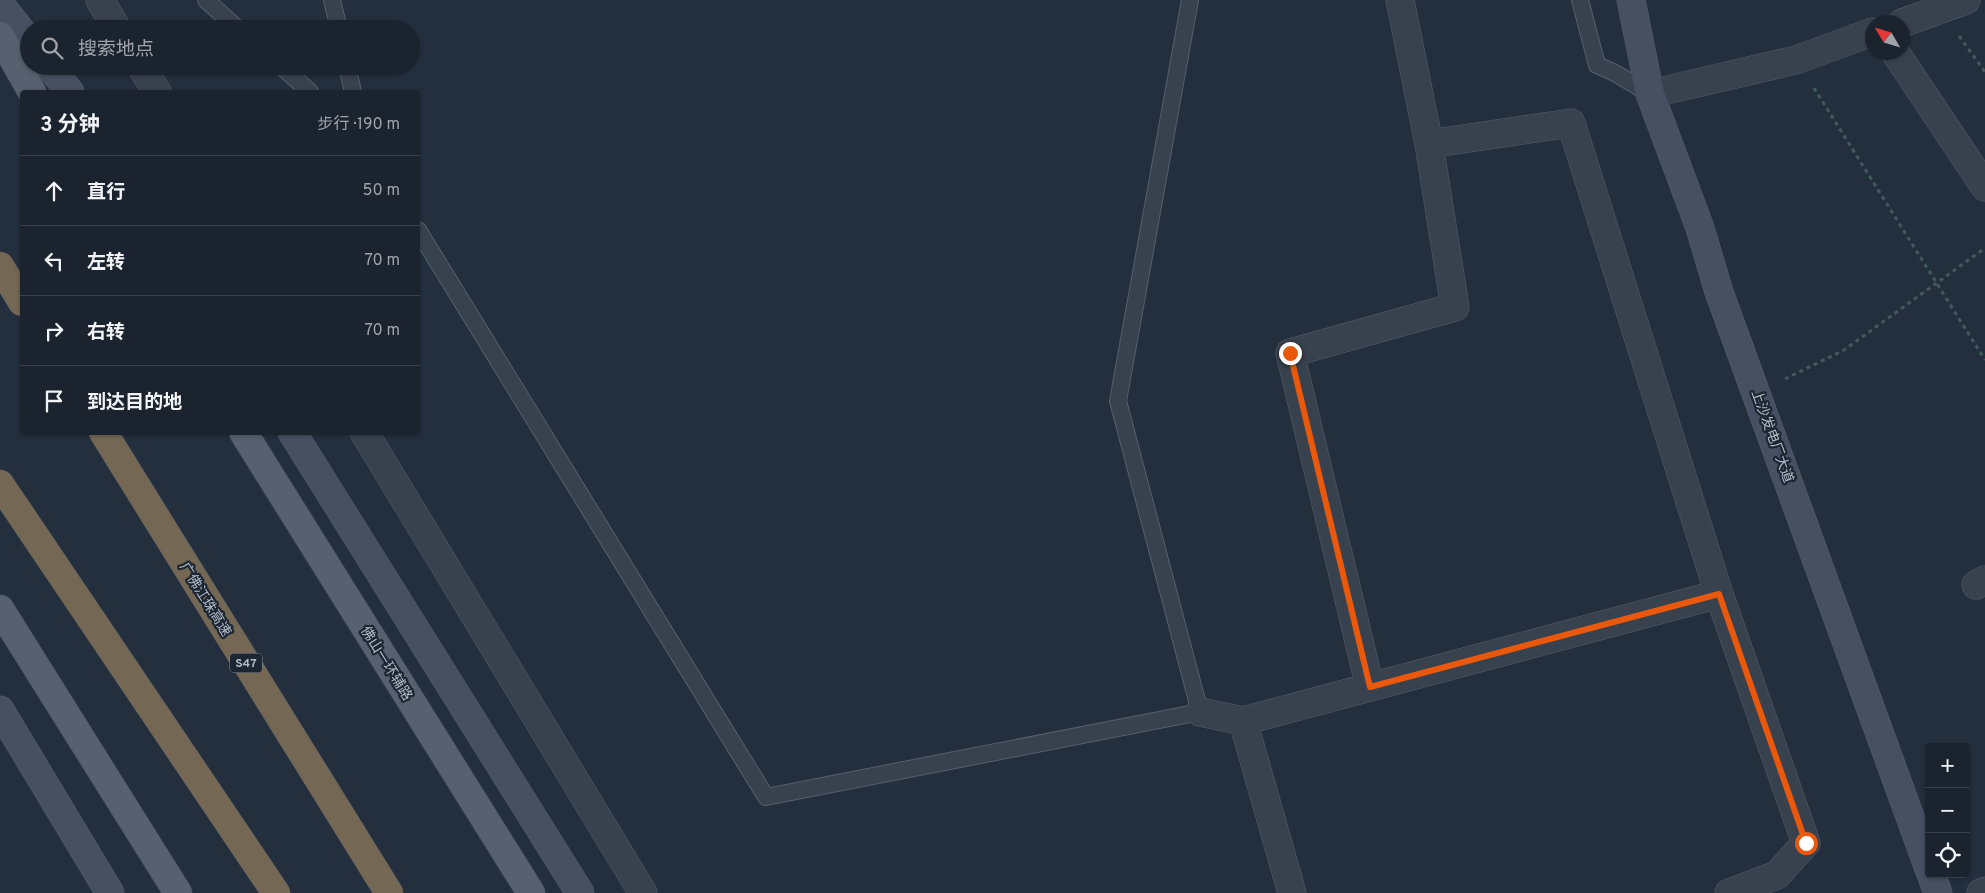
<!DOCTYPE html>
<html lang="zh">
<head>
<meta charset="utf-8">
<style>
	body { margin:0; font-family:Overpass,"Noto Sans SC",sans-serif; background:#282f3a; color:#f1f3f6 }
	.controls { position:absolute; right:15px; bottom:15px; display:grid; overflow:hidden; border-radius:5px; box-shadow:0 1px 4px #0004 }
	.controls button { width:45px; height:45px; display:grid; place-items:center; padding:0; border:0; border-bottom:1px solid #39404a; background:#1b232e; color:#f1f3f6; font:25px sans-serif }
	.compass { position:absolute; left:1865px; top:15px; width:45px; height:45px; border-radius:50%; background:#1b232e; box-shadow:0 1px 4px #0004; rotate:308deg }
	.stop { position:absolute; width:15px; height:15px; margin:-11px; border:4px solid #ea580c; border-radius:50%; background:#fff }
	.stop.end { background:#ea580c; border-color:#fff; box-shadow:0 1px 5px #0008 }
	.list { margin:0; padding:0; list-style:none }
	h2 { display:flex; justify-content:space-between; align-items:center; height:65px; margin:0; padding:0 20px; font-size:21px }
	h2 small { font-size:16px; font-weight:400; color:#a0a4aa }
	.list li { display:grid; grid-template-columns:32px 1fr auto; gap:15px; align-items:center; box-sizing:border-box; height:70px; padding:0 20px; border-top:1px solid #39404a }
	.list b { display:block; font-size:19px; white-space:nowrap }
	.list em { font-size:16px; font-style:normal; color:#a0a4aa }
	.icon { flex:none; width:28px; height:28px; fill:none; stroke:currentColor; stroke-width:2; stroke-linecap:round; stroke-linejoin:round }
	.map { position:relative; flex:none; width:1985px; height:893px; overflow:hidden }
	.search { position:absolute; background:#1b232e; box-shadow:0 1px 4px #0004; left:20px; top:20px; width:400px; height:55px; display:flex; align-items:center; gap:12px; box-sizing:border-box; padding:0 18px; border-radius:28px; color:#a0a4aa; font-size:19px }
	.panel { position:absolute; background:#1b232e; box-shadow:0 1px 4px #0004; left:20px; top:90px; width:400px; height:345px; border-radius:5px }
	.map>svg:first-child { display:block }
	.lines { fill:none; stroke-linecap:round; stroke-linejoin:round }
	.lane-casing { stroke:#565f6c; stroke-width:18 }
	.street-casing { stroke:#565f6c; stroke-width:29 }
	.secondary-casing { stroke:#565f6c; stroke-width:29 }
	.primary-casing { stroke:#414a57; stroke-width:29 }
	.highway-casing { stroke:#434c59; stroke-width:29 }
	.path { stroke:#44595c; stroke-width:3; stroke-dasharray:4 4; stroke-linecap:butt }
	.lane { stroke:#38414e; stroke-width:16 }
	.street { stroke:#38414e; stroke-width:28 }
	.secondary { stroke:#465061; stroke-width:28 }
	.primary { stroke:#56606e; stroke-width:28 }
	.highway { stroke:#746855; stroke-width:28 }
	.route { stroke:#ea580c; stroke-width:6 }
	.labels { text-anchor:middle; stroke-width:4.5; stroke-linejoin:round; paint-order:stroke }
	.shield { fill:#1d2633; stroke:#878f9c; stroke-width:1 }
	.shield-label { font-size:12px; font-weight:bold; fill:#b4bcc9 }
	.street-label { font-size:14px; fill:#b4bcc9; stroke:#1d2633 }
</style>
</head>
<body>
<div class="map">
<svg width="1985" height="893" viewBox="0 0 1985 893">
	<rect width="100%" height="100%" fill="#242f3e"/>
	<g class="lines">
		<g class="lane-casing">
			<g id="lane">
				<path d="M206 0 238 29"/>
				<path d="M332 0 339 29"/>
				<path d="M1580 0 1597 65 1615 73 1650 94"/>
				<path d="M281 66 310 92"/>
				<path d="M347 66 353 92"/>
				<path d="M418 230 766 797 1200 712 1118 401 1190 0"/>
			</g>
		</g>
		<g class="street-casing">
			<g id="street">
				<path d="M100 0 117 29"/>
				<path d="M1400 0 1429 144"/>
				<path d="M1902 23 1966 0"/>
				<path d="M1895 52 1985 187"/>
				<path d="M141 66 157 92"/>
				<path d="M1650 94 1796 60 1872 32"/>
				<path d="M364 432 643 893"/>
				<path d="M1976 585 1985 580"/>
				<path d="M1719 594 1806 843 1777 875 1729 893"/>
				<path d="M1200 712 1243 721 1719 594 1571 123 1429 144 1455 307 1290 353 1370 687"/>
				<path d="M1243 721 1292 893"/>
				<path d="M1981 893 1985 891"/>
			</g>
		</g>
		<g class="secondary-casing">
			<g id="secondary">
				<path d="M1631 0 1650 94 1700 228 1719 292 1929 869"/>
				<path d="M0 4 29 41"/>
				<path d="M49 66 70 92"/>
				<path d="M292 432 580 893"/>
				<path d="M0 710 110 893"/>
				<path d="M1931 874 1938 893"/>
			</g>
		</g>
		<g class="primary-casing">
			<g id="primary">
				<path d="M0 36 32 92"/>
				<path d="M243 432 531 893"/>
				<path d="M0 609 178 893"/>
			</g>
		</g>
		<g class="highway-casing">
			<g id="highway">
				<path d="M0 266 22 302"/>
				<path d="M103 432 389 893"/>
				<path d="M0 484 276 893"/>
			</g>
		</g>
		<g class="path">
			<path d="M1959 36 1985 72"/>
			<path d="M1814 88 1985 360"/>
			<path d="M1785 379 1844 350 1985 248"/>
		</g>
		<use href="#lane" class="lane"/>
		<use href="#street" class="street"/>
		<use href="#secondary" class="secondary"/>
		<use href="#primary" class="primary"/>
		<use href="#highway" class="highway"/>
	</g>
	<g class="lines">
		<path class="route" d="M1290 353 1370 687 1719 594 1806 843"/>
	</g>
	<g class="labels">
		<rect class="shield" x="230" y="653.5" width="32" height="19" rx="4"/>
		<g class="shield-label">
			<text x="246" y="667">S47</text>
		</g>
		<g class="street-label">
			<text transform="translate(1773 436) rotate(70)" y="5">上沙发电厂大道</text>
			<text transform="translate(206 599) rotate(58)" y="5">广佛江珠高速</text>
			<text transform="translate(387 663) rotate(58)" y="5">佛山一环辅路</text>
		</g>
	</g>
</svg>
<div class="controls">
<button>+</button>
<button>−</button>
<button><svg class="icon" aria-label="locate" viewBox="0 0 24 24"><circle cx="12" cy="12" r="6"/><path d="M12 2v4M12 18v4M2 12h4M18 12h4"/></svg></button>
</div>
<svg class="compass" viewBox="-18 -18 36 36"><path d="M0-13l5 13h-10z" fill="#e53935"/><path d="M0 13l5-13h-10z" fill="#a0a4aa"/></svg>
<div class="stop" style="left:1806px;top:843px"></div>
<div class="stop end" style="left:1290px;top:353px"></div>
<div class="search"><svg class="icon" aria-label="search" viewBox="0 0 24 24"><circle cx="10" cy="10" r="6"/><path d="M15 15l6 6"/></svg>搜索地点</div>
<section class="panel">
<h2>3 分钟<small>步行 · 190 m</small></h2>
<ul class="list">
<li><svg class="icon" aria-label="ahead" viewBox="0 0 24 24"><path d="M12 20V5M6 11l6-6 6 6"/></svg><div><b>直行</b></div><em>50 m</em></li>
<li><svg class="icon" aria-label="left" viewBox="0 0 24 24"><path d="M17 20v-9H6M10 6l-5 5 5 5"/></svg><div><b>左转</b></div><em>70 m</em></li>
<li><svg class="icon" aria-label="right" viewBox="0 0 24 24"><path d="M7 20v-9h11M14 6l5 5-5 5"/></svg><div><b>右转</b></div><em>70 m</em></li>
<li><svg class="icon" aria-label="arrive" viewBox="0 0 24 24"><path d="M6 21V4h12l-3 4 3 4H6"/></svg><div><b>到达目的地</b></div></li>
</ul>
</section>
</div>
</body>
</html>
